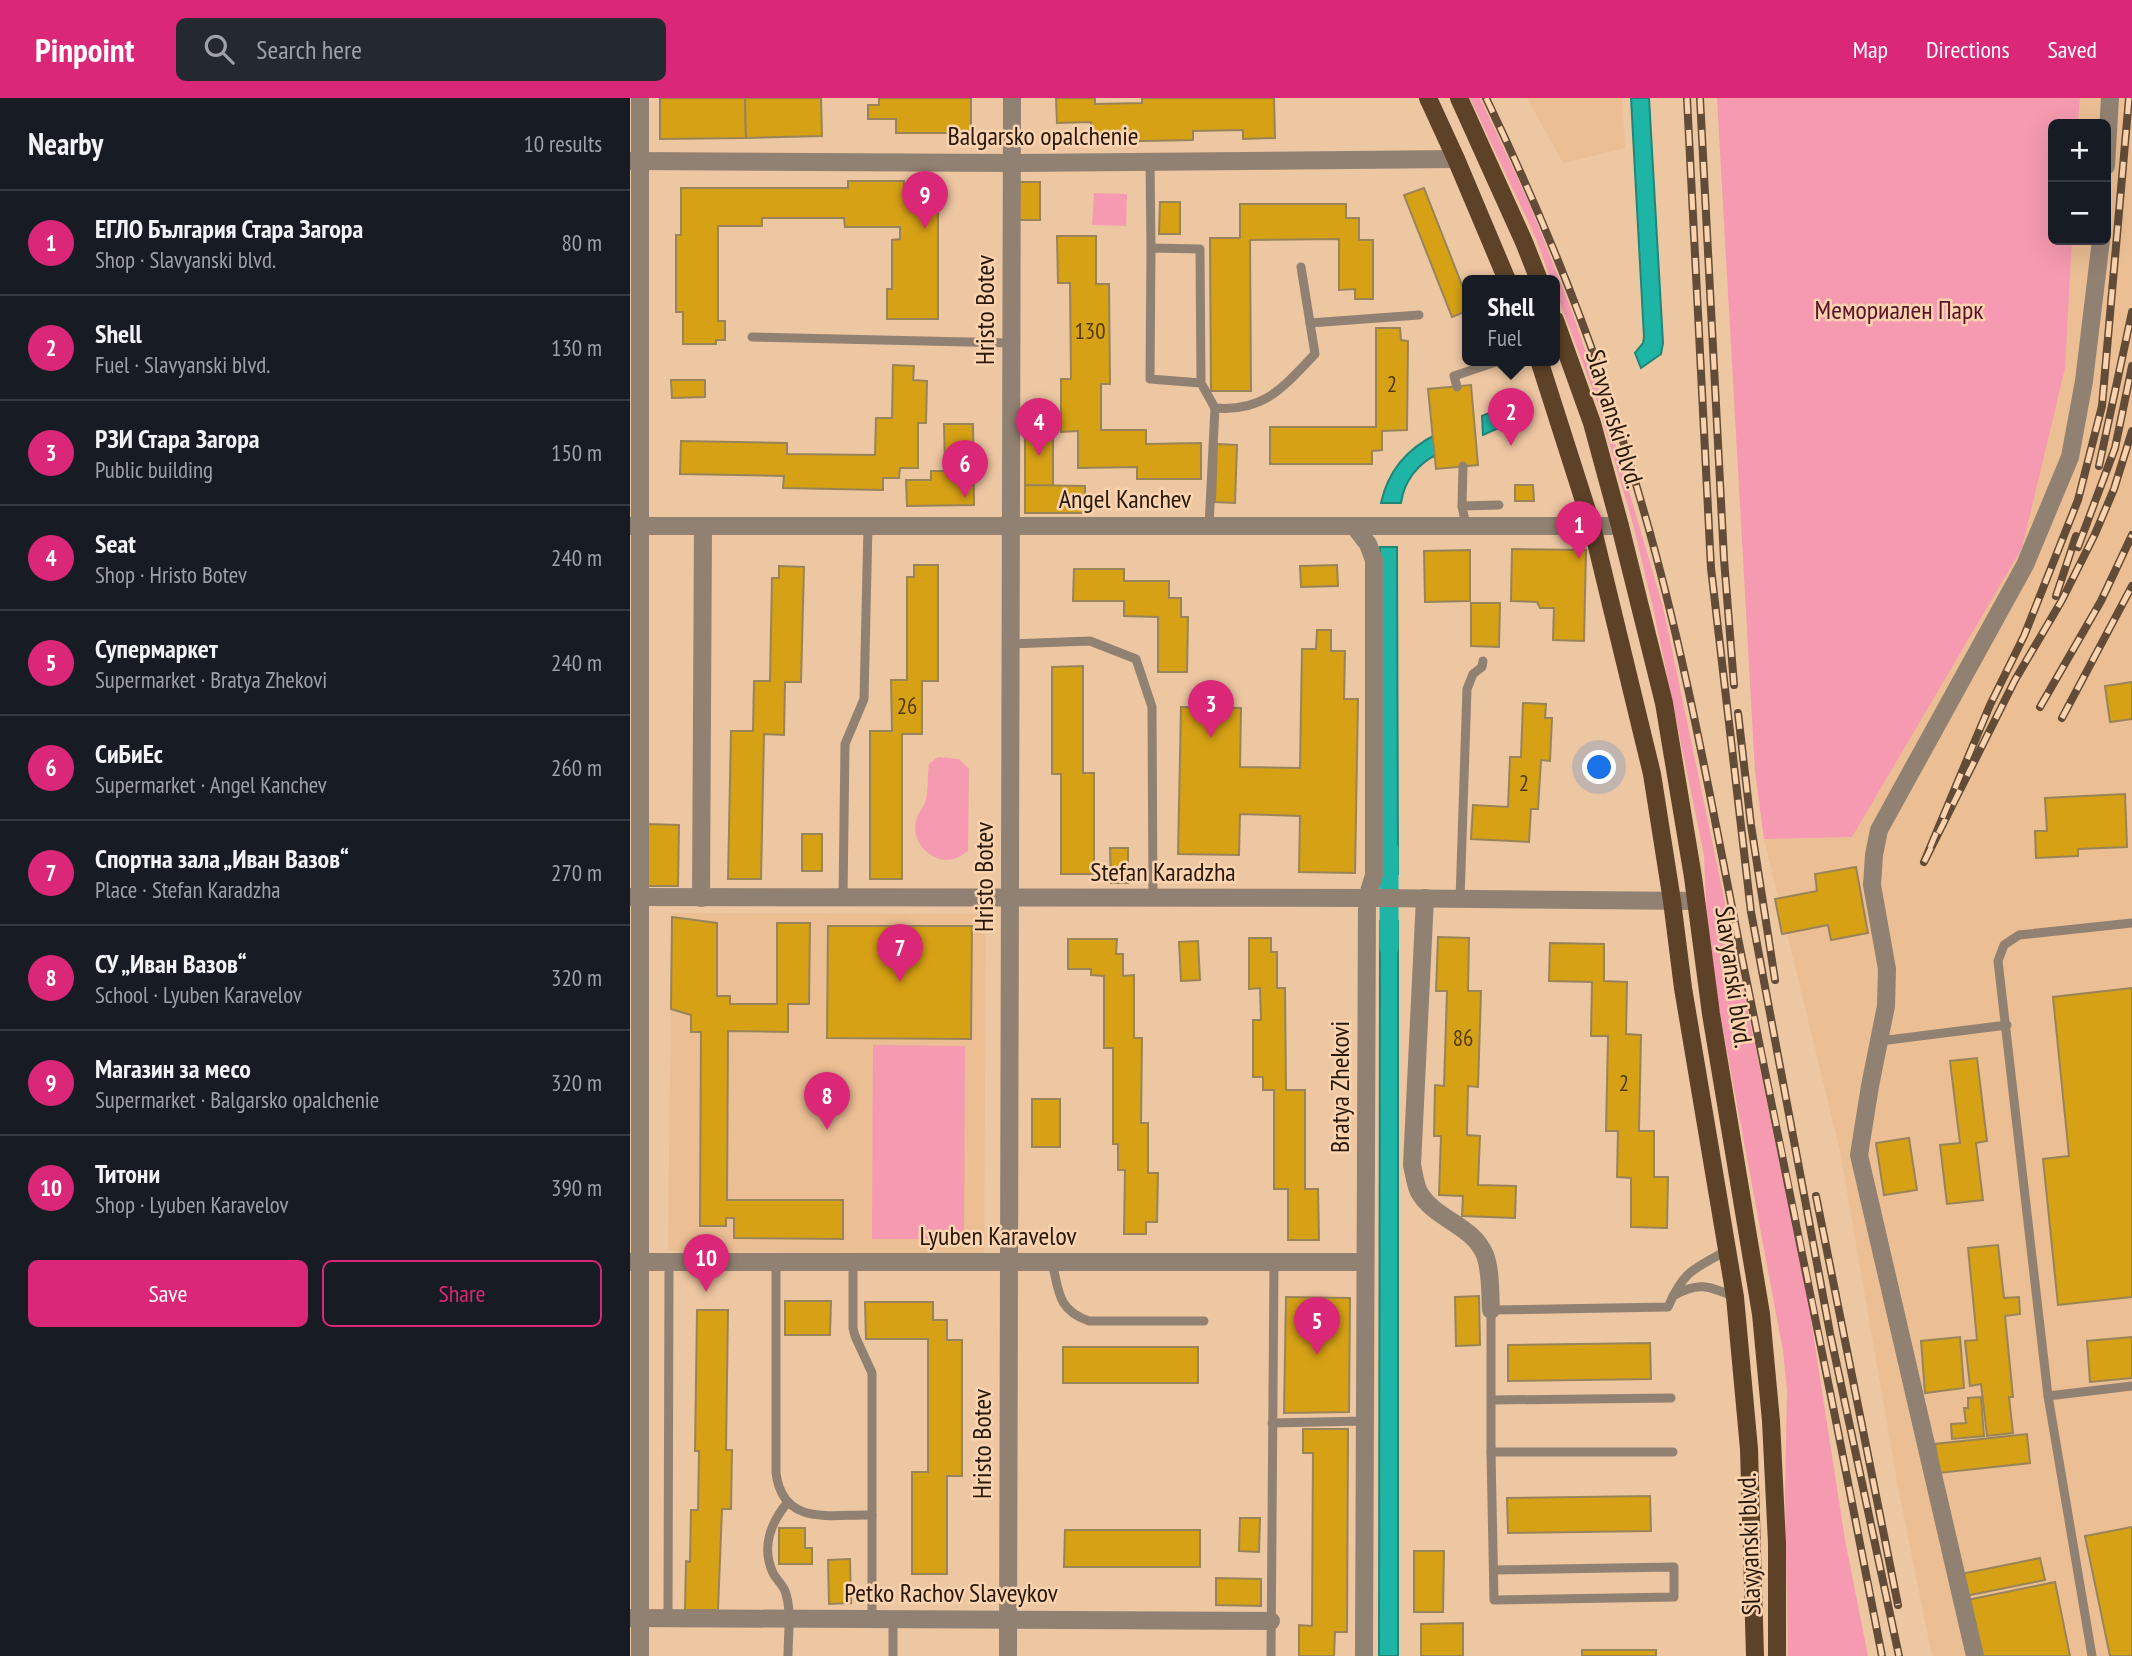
<!DOCTYPE html>
<html lang="en">
<head>
<meta charset="utf-8">
<style>
	body { margin:0; font-family:"PT Sans Narrow",sans-serif; background:#242831; color:#f1f3f6 }
	.controls { position:absolute; right:21px; top:21px; display:grid; overflow:hidden; border-radius:10px; box-shadow:0 7px 28px #0002 }
	.controls button { width:63px; height:63px; display:grid; place-items:center; padding:0; border:0; border-bottom:2px solid #363941; background:#171b24; color:#f1f3f6; font:35px sans-serif }
	.you { position:absolute; left:970px; top:670px; width:24px; height:24px; margin:-18px; border:5px solid #fff; border-radius:50%; background:#1a73e8; box-shadow:0 0 0 10px #1a73e833 }
	.badge { display:grid; place-items:center; width:46px; height:46px; border-radius:50%; background:#db2777; color:#fff; font-size:23px; font-weight:700 }
	.pin { position:absolute; translate:-50% -58px; filter:drop-shadow(0 2px 4px #0008) }
	.pin::after { content:''; position:absolute; top:37px; width:24px; height:21px; background:inherit; clip-path:polygon(0 0,100% 0,50% 100%) }
	.popup { position:absolute; left:832px; top:177px; width:98px; height:91px; box-sizing:border-box; display:grid; place-content:center; border-radius:10px; background:#171b24; filter:drop-shadow(0 2px 5px #0005); font-size:23px; white-space:nowrap; color:#9ea1a6 }
	.popup b { font-size:26px; color:#f1f3f6 }
	.popup::after { content:''; position:absolute; left:50%; top:100%; margin-left:-14px; border:14px solid transparent; border-top-color:#171b24 }
	.list { margin:0; padding:0; list-style:none }
	h2 { display:flex; justify-content:space-between; align-items:center; height:91px; margin:0; padding:0 28px; font-size:30px }
	h2 small { font-size:23px; font-weight:400; color:#9ea1a6 }
	.list li { display:grid; grid-template-columns:46px 1fr auto; gap:21px; align-items:center; box-sizing:border-box; height:105px; padding:0 28px; border-top:2px solid #363941 }
	.list b { display:block; font-size:26px; white-space:nowrap }
	.list p { margin:0; font-size:23px; white-space:nowrap; color:#9ea1a6 }
	.list em { font-size:23px; font-style:normal; color:#9ea1a6 }
	.actions { display:flex; gap:14px; padding:21px 28px }
	.actions a { flex:1; padding:16px 0; border:2px solid #db2777; border-radius:10px; text-align:center; font-size:24px; color:#db2777 }
	.actions .main { background:#db2777; color:#fff }
	.icon { flex:none; width:38px; height:38px; fill:none; stroke:currentColor; stroke-width:2; stroke-linecap:round; stroke-linejoin:round }
	.map { position:relative; flex:none; width:1502px; height:1558px; overflow:hidden }
	header { display:flex; align-items:center; gap:42px; box-sizing:border-box; height:98px; padding:0 35px; background:#db2777; color:#fff }
	header strong { font-size:33px }
	nav { display:flex; gap:38px; margin-inline-start:auto; font-size:24px }
	.search { width:490px; height:63px; background:#242831; display:flex; align-items:center; gap:18px; box-sizing:border-box; padding:0 24px; border-radius:10px; color:#9ea1a6; font-size:26px }
	main { display:flex }
	aside { flex:1; background:#171b24 }
	.map>svg:first-child { display:block }
	.built { fill:#ebbe94 }
	.green { fill:#f59ab0 }
	.water { fill:#1fb5a6; stroke:#218678; stroke-width:2 }
	.lines { fill:none; stroke-linecap:round; stroke-linejoin:round }
	.canal { stroke:#1fb5a6; stroke-width:19 }
	.building { fill:#d6a115; stroke:#998459; stroke-width:2 }
	.service { stroke:#918172; stroke-width:9 }
	.minor { stroke:#918172; stroke-width:18 }
	.tertiary { stroke:#918172; stroke-width:18 }
	.primary { stroke:#5d4227; stroke-width:18 }
	.rail-casing { stroke:#624c38; stroke-width:8 }
	.rail { stroke:#fbd3af; stroke-width:5; stroke-dasharray:16; stroke-linecap:butt }
	.labels { text-anchor:middle; stroke-width:5; stroke-linejoin:round; paint-order:stroke }
	.number-label { font-size:23px; fill:#523a0e }
	.street-label { font-size:26px; fill:#26180b; stroke:#fbd3af }
	.park-label { font-size:26px; fill:#5a112b; stroke:#fbd3af }
</style>
</head>
<body>
<header>
<strong>Pinpoint</strong>
<div class="search"><svg class="icon" aria-label="search" viewBox="0 0 24 24"><circle cx="10" cy="10" r="6"/><path d="M15 15l6 6"/></svg>Search here</div>
<nav><a>Map</a><a>Directions</a><a>Saved</a></nav>
</header>
<main>
<aside>
<h2>Nearby<small>10 results</small></h2>
<ul class="list">
<li><span class="badge">1</span><div><b>ЕГЛО България Стара Загора</b><p>Shop · Slavyanski blvd.</p></div><em>80 m</em></li>
<li><span class="badge">2</span><div><b>Shell</b><p>Fuel · Slavyanski blvd.</p></div><em>130 m</em></li>
<li><span class="badge">3</span><div><b>РЗИ Стара Загора</b><p>Public building</p></div><em>150 m</em></li>
<li><span class="badge">4</span><div><b>Seat</b><p>Shop · Hristo Botev</p></div><em>240 m</em></li>
<li><span class="badge">5</span><div><b>Супермаркет</b><p>Supermarket · Bratya Zhekovi</p></div><em>240 m</em></li>
<li><span class="badge">6</span><div><b>СиБиЕс</b><p>Supermarket · Angel Kanchev</p></div><em>260 m</em></li>
<li><span class="badge">7</span><div><b>Спортна зала „Иван Вазов“</b><p>Place · Stefan Karadzha</p></div><em>270 m</em></li>
<li><span class="badge">8</span><div><b>СУ „Иван Вазов“</b><p>School · Lyuben Karavelov</p></div><em>320 m</em></li>
<li><span class="badge">9</span><div><b>Магазин за месо</b><p>Supermarket · Balgarsko opalchenie</p></div><em>320 m</em></li>
<li><span class="badge">10</span><div><b>Титони</b><p>Shop · Lyuben Karavelov</p></div><em>390 m</em></li>
</ul>
<div class="actions"><a class="main">Save</a><a>Share</a></div>
</aside>
<div class="map">
<svg width="1502" height="1558" viewBox="0 0 1502 1558">
	<rect width="100%" height="100%" fill="#edc6a2"/>
	<g class="built">
		<path d="M897 0H992L995 50 933 65Z"/>
		<path d="M1450 0H1502V1558H1302L1268 1389 1210 1053 1134 741 1222 739 1435 270 1442 142H1476V26H1448Z"/>
		<path d="M42 815 356 816 354 1156 38 1153Z"/>
	</g>
	<g class="green">
		<path d="M840 0H850L897 100 941 211 973 305 1033 509 1177 1196 1215 1442 1238 1558H1158L1155 1395 1157 1292 1153 1253 1078 851 1074 757 1024 514 1003 426 968 306 925 191V182H921L905 138Z"/>
		<path d="M1087 0H1450L1448 26H1423V142H1442L1435 270 1392 450 1222 739 1134 741 1125 673Z"/>
		<path d="M464 95 497 96 496 128 462 127Z"/>
		<path d="M308 659 329 661 339 671 338 753C329 760 318 765 307 760 291 753 281 738 287 719 289 714 293 710 295 705 299 693 297 678 299 666Z"/>
		<path d="M243 947 335 948 334 1141H242Z"/>
	</g>
	<g class="water">
		<path d="M1001 0H1019L1033 245 1031 256 1011 270 1005 255 1013 245 1014 239Z"/>
		<path d="M888 303 893 319 853 337 852 318Z"/>
		<path d="M807 336 808 356C788 365 774 383 771 405H751C758 373 778 350 807 336Z"/>
		<path d="M750 449H767L768 776H751Z"/>
		<path d="M750 823H768V1558H749Z"/>
	</g>
	<g class="lines">
		<path class="canal" d="M759 850V751"/>
	</g>
	<g class="building">
		<path d="M30 0H115L116 40 30 41Z"/>
		<path d="M115 0H191L192 38 116 40Z"/>
		<path d="M249 0H341V35H266V21H238V7H249Z"/>
		<path d="M426 0H465V6L512 5V0H644L645 40 613 41V32L563 33V42L462 44 461 24 427 25Z"/>
		<path d="M218 83H274V94H291V111H308V221H257V191H262V142L270 141V129H215L214 120H132V128H88V223H95V242H86V246H53V214H46V137H51V90H218Z"/>
		<rect x="386" y="84" width="24" height="38"/>
		<path d="M794 90 837 200V213L822 219 774 97Z"/>
		<path d="M530 104H550V136H529Z"/>
		<path d="M610 106H716V120H729V142H743V201H725V191L709 192V141L620 142 621 293H581L580 140H610Z"/>
		<path d="M427 138H466V186H479L480 286H471V332H516V346L571 345V381H507V369L448 370V333L431 334V281H441L440 185H428Z"/>
		<path d="M746 230H770L771 242 778 243 777 332 752 333V352L742 353V366H640V329H746Z"/>
		<path d="M263 267 284 268 283 282 297 283 296 325H288V370H270L269 380H253V392L153 390 154 378 50 376 51 343 157 345V356L245 357 246 320H262Z"/>
		<path d="M41 282H75V299L42 300Z"/>
		<path d="M841 287 848 367 806 371 798 291Z"/>
		<path d="M314 326H343L344 407 277 408 276 382H301V373H315Z"/>
		<path d="M395 329H423V388L395 387Z"/>
		<path d="M587 346 607 347 605 405 585 404Z"/>
		<path d="M395 387 455 388V415H395Z"/>
		<path d="M885 387H903L904 403H885Z"/>
		<path d="M882 451 956 452 954 543 923 542 924 510H910L907 504 881 503Z"/>
		<path d="M840 452V503L795 504 794 453Z"/>
		<path d="M284 467H308V583H292V636H272V781H240V633H262L261 582H277V479H284Z"/>
		<path d="M707 467 708 488 671 489 670 468Z"/>
		<path d="M149 468 174 469 171 584H155L154 637 134 636 131 781H98L101 633H123L124 583H140L142 480H149Z"/>
		<path d="M444 471H494V483H539V500H551V519H558L557 574H528V519L494 518V503H443Z"/>
		<path d="M841 505H870L869 549 841 548Z"/>
		<path d="M687 532H701V553H715L714 601H728L725 775 669 774 670 718 610 716 609 757 548 756 551 609 611 610 610 669 670 670 672 551H686Z"/>
		<path d="M453 568V675H464V776H431V676H422V569Z"/>
		<path d="M1502 584V621L1480 624 1475 588Z"/>
		<path d="M893 605 916 606 915 620H922L920 663 911 662 908 711H901L899 744 841 741 843 707 878 709 880 659H891Z"/>
		<path d="M1495 696 1497 749 1448 751V758L1406 760 1405 733H1417L1415 700Z"/>
		<path d="M17 726 49 727 48 788H16Z"/>
		<rect x="172" y="736" width="20" height="37"/>
		<path d="M480 750H498V785H481Z"/>
		<path d="M1226 769 1238 835 1201 842 1198 827 1152 836 1145 801 1187 793 1185 776Z"/>
		<path d="M42 819 87 825V898H100V906H147V825H180L179 906H158V934L98 933 97 1102H213V1141L104 1140V1120H96V1128H70L71 934H61V917L41 911Z"/>
		<path d="M198 828H342L341 941 197 940Z"/>
		<path d="M808 839 839 840 838 893H851L848 989 838 988 837 1037 850 1038 848 1087 886 1088 885 1120 832 1118 833 1098 809 1097 811 1038H804L805 987 814 988 817 893H806Z"/>
		<path d="M619 840H641V854H647V890H655L656 992H675V1091H688L689 1142H658V1091H644V992H633V979H623V922H631L630 890 619 891Z"/>
		<path d="M438 841H487L486 856H493V878L504 877V940H512L511 1025H518V1075H528L527 1124H516V1136H494L495 1072H488V1046H483V950H474V878L461 877V871H438Z"/>
		<path d="M568 843 570 882 551 883 549 844Z"/>
		<path d="M920 845 974 846V883L997 884 996 936 1011 937 1009 1033H1024V1079H1038L1037 1130 1001 1129V1080L987 1079 988 1033H976L978 938H961L962 884 919 883Z"/>
		<path d="M1502 890V1199L1428 1207 1413 1061 1439 1058 1423 899Z"/>
		<path d="M1347 960 1357 1043 1346 1045 1353 1102 1317 1106 1310 1047 1330 1045 1320 963Z"/>
		<rect x="402" y="1001" width="28" height="48"/>
		<path d="M1279 1040 1287 1092 1254 1097 1246 1045Z"/>
		<path d="M1368 1147 1374 1200 1389 1199 1390 1216 1375 1218 1383 1299H1379L1383 1335 1357 1338 1351 1286 1340 1288 1335 1243 1347 1242 1338 1150Z"/>
		<path d="M849 1198 850 1247 826 1248 825 1199Z"/>
		<path d="M656 1199 720 1200 719 1314 654 1315Z"/>
		<path d="M155 1203H201L200 1237H155Z"/>
		<path d="M235 1204H303V1222H317V1242H332V1378H317V1476H282V1374H298V1241H236Z"/>
		<path d="M67 1212H98L96 1352H102L101 1411H92L88 1512H55L56 1463 60 1464 61 1412H68L69 1353H65Z"/>
		<path d="M1330 1239 1334 1290 1295 1295 1291 1243Z"/>
		<path d="M1502 1239V1280L1460 1284 1457 1243Z"/>
		<path d="M1020 1245 1021 1281 878 1283V1247Z"/>
		<rect x="433" y="1249" width="135" height="36"/>
		<path d="M1351 1299 1354 1338 1322 1341 1321 1326 1336 1325 1334 1310H1338V1300Z"/>
		<path d="M673 1331H718L717 1534H705L704 1558H669V1527L682 1528 683 1355H673Z"/>
		<path d="M1397 1336 1400 1365 1309 1375 1305 1346Z"/>
		<path d="M1020 1398 1021 1433 878 1435 877 1400Z"/>
		<path d="M610 1420H630L629 1454 609 1453Z"/>
		<path d="M1502 1429V1558H1480L1455 1438Z"/>
		<path d="M149 1430H175V1450H182V1466H149Z"/>
		<path d="M435 1432H570V1469H434Z"/>
		<path d="M784 1453H814L813 1514H784Z"/>
		<path d="M1410 1460 1415 1482 1335 1498 1331 1476Z"/>
		<path d="M220 1461 221 1505 199 1506 198 1462Z"/>
		<path d="M586 1480 631 1481V1508L586 1507Z"/>
		<path d="M1425 1484 1440 1558H1348L1337 1502Z"/>
		<path d="M833 1525V1558H791V1526Z"/>
		<rect x="952" y="1552" width="74" height="6"/>
	</g>
	<g class="lines">
		<g class="service">
			<path d="M520 64 521 150"/>
			<path d="M680 225 789 217"/>
			<path d="M122 239 381 245"/>
			<path d="M571 285 520 281 521 150 570 151 571 285 585 310"/>
			<path d="M827 289 824 278 872 262"/>
			<path d="M833 368 832 408 836 428"/>
			<path d="M832 408 869 407"/>
			<path d="M579 428 585 310C635 314 653 289 685 256L671 169"/>
			<path d="M380 546 460 543 506 561 522 609 523 800"/>
			<path d="M213 800 215 646 234 601 238 428"/>
			<path d="M830 801 837 591 843 576 852 569 853 563"/>
			<path d="M1250 943 1377 927"/>
			<path d="M146 1164V1375C153 1429 201 1416 242 1417"/>
			<path d="M223 1164V1230L225 1238 242 1275V1521"/>
			<path d="M422 1164C429 1193 427 1212 459 1223H574"/>
			<path d="M1043 1198C1068 1183 1079 1188 1105 1199"/>
			<path d="M1418 1298 1502 1288"/>
			<path d="M862 1302 1041 1300"/>
			<path d="M642 1325 735 1323"/>
			<path d="M861 1354H1043"/>
			<path d="M158 1404C141 1424 131 1449 143 1475 146 1481 152 1486 155 1493 162 1511 158 1538 158 1558"/>
			<path d="M864 1472 1044 1469V1499L864 1502 861 1354V1212L1038 1209C1054 1172 1064 1171 1098 1152"/>
			<path d="M38 1520 39 1164"/>
			<path d="M263 1521V1558"/>
			<path d="M641 1558 644 1164"/>
			<path d="M1462 1558 1418 1298 1368 863 1374 847 1389 837 1502 825"/>
		</g>
		<g class="minor">
			<path d="M10 0V1558"/>
			<path d="M0 63 381 65 826 61"/>
			<path d="M1476 68 1480 0"/>
			<path d="M724 428 738 446 744 462V777L737 800 734 1558"/>
			<path d="M0 799 747 800 1066 803"/>
			<path d="M71 800 73 428"/>
			<path d="M795 800 782 1067C784 1075 785 1086 789 1094 805 1122 842 1126 855 1157 861 1173 860 1195 861 1212"/>
			<path d="M0 1164H735"/>
			<path d="M0 1520 641 1523"/>
			<path d="M1345 1558 1229 1057 1240 988 1256 908 1257 871 1242 787 1244 757 1249 732 1395 467 1440 359 1454 283 1471 142"/>
		</g>
		<g class="tertiary">
			<path d="M0 428H990"/>
			<path d="M378 1558 382 0"/>
		</g>
		<g class="primary">
			<path d="M798 0 826 61 877 182"/>
			<path d="M829 0 894 144 909 182"/>
			<path d="M925 222 962 325 990 428 1034 605 1063 779 1081 916 1131 1216 1141 1323 1147 1445V1558"/>
			<path d="M909 262 962 428 1022 676 1042 803 1053 890 1105 1199 1119 1351 1125 1558"/>
		</g>
		<g class="rail-casing">
			<g id="rail">
				<path d="M856 0C918 129 971 263 1010 400 1056 556 1083 716 1115 875 1162 1102 1208 1330 1252 1558"/>
				<path d="M1057 0 1081 470 1121 814 1200 1235 1269 1558"/>
				<path d="M1070 0 1094 461 1104 587"/>
				<path d="M1499 0 1472 308 1448 402 1394 538 1360 607 1294 764 1385 582 1432 502 1465 436 1484 391 1502 333"/>
				<path d="M1469 368 1502 214"/>
				<path d="M1448 449 1485 350 1502 268"/>
				<path d="M1426 498 1446 438"/>
				<path d="M1410 609 1471 503 1502 437"/>
				<path d="M1108 615 1121 727 1145 882"/>
				<path d="M1432 620 1502 488"/>
				<path d="M1186 1098 1268 1507"/>
			</g>
		</g>
		<use href="#rail" class="rail"/>
	</g>
	<g class="labels">
		<g class="number-label">
			<text x="460" y="241">130</text>
			<text x="762" y="294">2</text>
			<text x="277" y="616">26</text>
			<text x="894" y="693">2</text>
			<text x="833" y="948">86</text>
			<text x="994" y="993">2</text>
		</g>
		<g class="street-label">
			<text x="413" y="47">Balgarsko opalchenie</text>
			<text transform="translate(355 212) rotate(-90)" y="9">Hristo Botev</text>
			<text transform="translate(985 321) rotate(73)" y="9">Slavyanski blvd.</text>
			<text x="495" y="410">Angel Kanchev</text>
			<text x="533" y="783">Stefan Karadzha</text>
			<text transform="translate(354 779) rotate(-90)" y="9">Hristo Botev</text>
			<text transform="translate(1104 879) rotate(82)" y="9">Slavyanski blvd.</text>
			<text transform="translate(710 989) rotate(-90)" y="9">Bratya Zhekovi</text>
			<text x="368" y="1147">Lyuben Karavelov</text>
			<text transform="translate(352 1346) rotate(-90)" y="9">Hristo Botev</text>
			<text transform="translate(1119 1446) rotate(-92)" y="9">Slavyanski blvd.</text>
			<text x="321" y="1504">Petko Rachov Slaveykov</text>
		</g>
		<g class="park-label">
			<text x="1269" y="221">Мемориален Парк</text>
		</g>
	</g>
</svg>
<div class="controls">
<button>+</button>
<button>−</button>
</div>
<div class="you"></div>
<div class="pin badge" style="left:949px;top:461px">1</div>
<div class="pin badge" style="left:881px;top:348px">2</div>
<div class="popup"><b>Shell</b>Fuel</div>
<div class="pin badge" style="left:581px;top:640px">3</div>
<div class="pin badge" style="left:409px;top:358px">4</div>
<div class="pin badge" style="left:687px;top:1257px">5</div>
<div class="pin badge" style="left:335px;top:400px">6</div>
<div class="pin badge" style="left:270px;top:884px">7</div>
<div class="pin badge" style="left:197px;top:1032px">8</div>
<div class="pin badge" style="left:295px;top:131px">9</div>
<div class="pin badge" style="left:76px;top:1194px">10</div>
</div>
</main>
</body>
</html>
